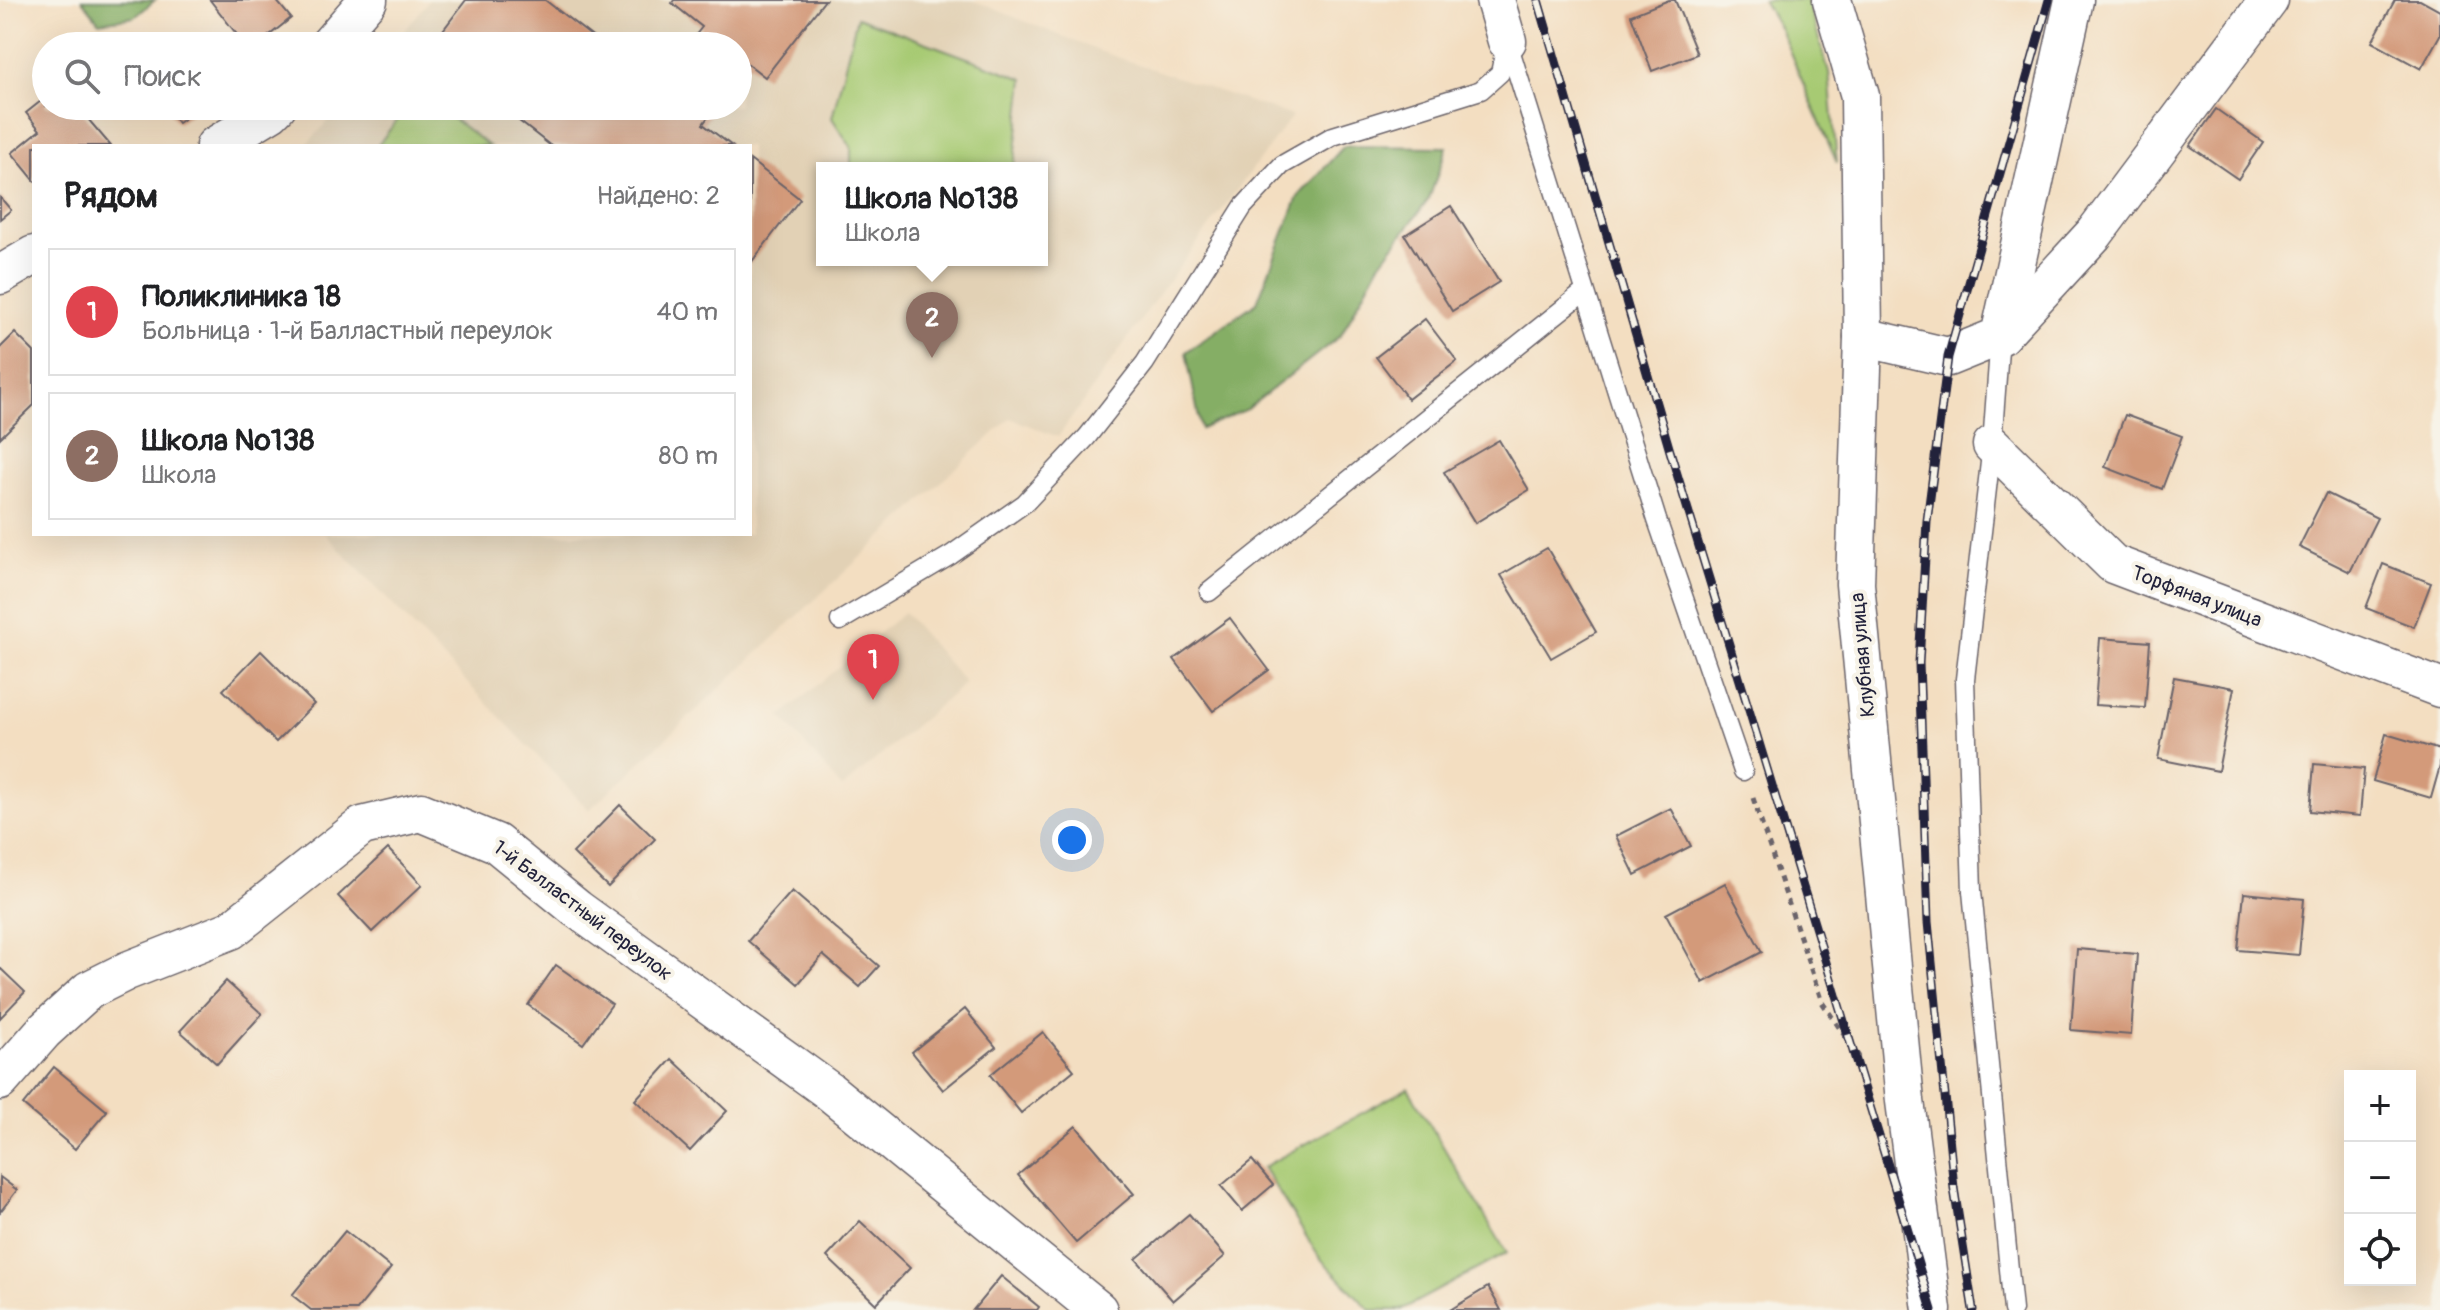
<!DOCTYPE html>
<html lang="ru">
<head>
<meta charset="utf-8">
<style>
	body { margin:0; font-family:Pangolin,sans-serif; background:#f2f2f2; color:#202124 }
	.controls { position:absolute; right:24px; bottom:24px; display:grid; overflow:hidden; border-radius:0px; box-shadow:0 8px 32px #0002 }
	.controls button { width:72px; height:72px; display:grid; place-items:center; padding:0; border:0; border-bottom:2px solid #e0e0e0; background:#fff; color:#202124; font:40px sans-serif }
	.you { position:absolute; left:1072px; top:840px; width:28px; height:28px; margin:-20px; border:6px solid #fff; border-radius:50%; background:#1a73e8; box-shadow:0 0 0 12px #1a73e833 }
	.badge { display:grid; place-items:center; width:52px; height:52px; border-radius:50%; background:#111827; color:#fff; font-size:26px; font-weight:700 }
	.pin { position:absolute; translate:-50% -66px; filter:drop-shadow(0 2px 4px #0008) }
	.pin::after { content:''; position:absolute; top:42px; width:28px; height:24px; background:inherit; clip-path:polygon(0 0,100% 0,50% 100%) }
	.popup { position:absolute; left:816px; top:162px; width:232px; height:104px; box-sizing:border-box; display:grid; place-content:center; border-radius:0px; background:#fff; filter:drop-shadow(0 2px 6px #0005); font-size:26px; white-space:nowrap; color:#757577 }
	.popup b { font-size:30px; color:#202124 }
	.popup::after { content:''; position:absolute; left:50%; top:100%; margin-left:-16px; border:16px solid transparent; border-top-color:#fff }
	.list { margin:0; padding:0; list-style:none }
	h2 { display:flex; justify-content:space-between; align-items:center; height:104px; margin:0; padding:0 32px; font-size:34px }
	h2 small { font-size:26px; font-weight:400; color:#757577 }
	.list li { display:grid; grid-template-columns:52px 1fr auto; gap:24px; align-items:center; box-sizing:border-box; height:128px; margin:0 16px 16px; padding:0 16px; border:2px solid #e0e0e0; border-radius:0px }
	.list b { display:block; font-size:30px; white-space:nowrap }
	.list p { margin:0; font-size:26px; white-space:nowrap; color:#757577 }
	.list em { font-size:26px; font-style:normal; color:#757577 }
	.icon { flex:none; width:44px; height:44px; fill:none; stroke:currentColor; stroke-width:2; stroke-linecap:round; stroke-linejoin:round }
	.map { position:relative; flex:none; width:2440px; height:1310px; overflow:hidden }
	.search { position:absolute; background:#fff; box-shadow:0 8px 32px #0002; left:32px; top:32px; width:720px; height:88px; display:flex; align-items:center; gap:20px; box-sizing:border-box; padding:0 28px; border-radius:44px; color:#757577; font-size:30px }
	.panel { position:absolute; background:#fff; box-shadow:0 8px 32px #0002; left:32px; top:144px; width:720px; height:392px; border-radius:0px }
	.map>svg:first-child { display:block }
	.built { fill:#e2d1b5; fill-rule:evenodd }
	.green { fill:#a7ca73; stroke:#647657; stroke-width:2 }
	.forest { fill:#85ae65; stroke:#546850; stroke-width:2 }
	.building { fill:#d39a7a }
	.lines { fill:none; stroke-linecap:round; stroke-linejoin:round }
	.lane-casing { stroke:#6b646a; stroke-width:21 }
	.street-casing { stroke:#6b646a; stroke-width:41 }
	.path { stroke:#6b646a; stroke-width:5; stroke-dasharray:6 6; stroke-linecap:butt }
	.lane { stroke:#fff; stroke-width:18 }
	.street { stroke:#fff; stroke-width:38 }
	.rail-casing { stroke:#22223b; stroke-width:9 }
	.rail { stroke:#f7f3e8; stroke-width:6; stroke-dasharray:18; stroke-linecap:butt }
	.labels { text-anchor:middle; stroke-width:8; stroke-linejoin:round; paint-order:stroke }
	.street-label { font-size:20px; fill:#22223b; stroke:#f7f3e8 }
</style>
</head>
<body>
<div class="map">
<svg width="2440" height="1310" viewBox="0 0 2440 1310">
	<rect width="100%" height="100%" fill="#f7f3e8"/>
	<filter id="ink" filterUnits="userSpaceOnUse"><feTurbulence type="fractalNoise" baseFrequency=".0125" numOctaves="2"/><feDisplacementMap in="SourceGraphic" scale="16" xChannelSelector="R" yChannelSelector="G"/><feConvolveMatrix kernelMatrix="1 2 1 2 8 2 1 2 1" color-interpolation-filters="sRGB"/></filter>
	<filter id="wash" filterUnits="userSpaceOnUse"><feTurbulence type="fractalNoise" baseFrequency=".006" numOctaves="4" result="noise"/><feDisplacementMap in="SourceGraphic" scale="32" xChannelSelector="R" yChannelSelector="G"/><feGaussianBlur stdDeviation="1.8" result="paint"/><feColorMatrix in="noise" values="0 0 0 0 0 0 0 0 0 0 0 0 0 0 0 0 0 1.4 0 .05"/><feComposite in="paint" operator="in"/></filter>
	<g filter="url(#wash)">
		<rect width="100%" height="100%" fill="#f3dec1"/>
		<g class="built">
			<path d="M429 0H972L1096 50 1292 116 1157 297 1058 437 1010 418 589 810 325 534H750V146H309L307 144 341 106H738V46H393ZM822 168H1042V260H822Z"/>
			<path d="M904 612 965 683 842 788 781 716Z"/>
		</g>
		<g class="green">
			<path d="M1763 0H1807L1829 72 1837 163 1781 31Z"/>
			<path d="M857 17 1024 79 1014 168H851V147L832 118Z"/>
			<path d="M408 106H436L489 146H380L378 145Z"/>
			<path d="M1408 1088 1507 1253 1401 1310H1370L1319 1257 1263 1167Z"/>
		</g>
		<g class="forest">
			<path d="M82 0H155L135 17 99 22Z"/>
			<path d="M1344 146 1447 147 1429 199 1379 265 1341 335 1247 409 1201 429 1186 352 1257 302 1298 197Z"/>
		</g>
		<g id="blocks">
			<g class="building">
				<path d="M210 0H276L291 18 256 46H246Z"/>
				<path d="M466 0H545L604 46H431Z"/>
				<path d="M674 0H825L765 77 748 64 738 78V46H687L702 27 672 3Z"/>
				<path d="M1669 0H1675L1697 54 1652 71 1631 15Z"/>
				<path d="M2395 0H2420L2440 11V35L2421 69 2372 42Z"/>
				<path d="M46 97V106H77L111 146H34V180L12 153 40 130 26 113Z"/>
				<path d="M165 106H202L178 123Z"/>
				<path d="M500 106H716L703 124 732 146H551Z"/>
				<path d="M2216 109 2263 142 2238 179 2190 146Z"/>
				<path d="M750 160 800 199 750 264Z"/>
				<path d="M0 197 11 210 0 219Z"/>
				<path d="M1451 206 1499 282 1452 311 1405 235Z"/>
				<path d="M1425 319 1457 361 1408 399 1376 357Z"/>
				<path d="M15 333 34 352V405L0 438V348Z"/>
				<path d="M2125 415 2182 436 2162 489 2105 467Z"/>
				<path d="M1499 440 1529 490 1475 523 1444 472Z"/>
				<path d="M2326 493 2377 518 2350 572 2299 547Z"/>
				<path d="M1547 548 1596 632 1551 658 1501 575Z"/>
				<path d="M2383 564 2431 583 2414 627 2366 608Z"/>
				<path d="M1230 618 1269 670 1213 711 1174 659Z"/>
				<path d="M2100 638 2150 642 2145 708 2095 705Z"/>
				<path d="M261 651 314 704 276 742 223 690Z"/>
				<path d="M2174 677 2234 688 2218 771 2158 759Z"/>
				<path d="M2386 734 2440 750V766L2431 798 2373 781Z"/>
				<path d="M2314 764 2364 769 2360 816 2310 811Z"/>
				<path d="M620 805 655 839 608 887 573 853Z"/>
				<path d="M1671 808 1691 846 1635 875 1616 836Z"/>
				<path d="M388 849 422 885 372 932 338 896Z"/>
				<path d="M1725 883 1762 952 1703 983 1666 914Z"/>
				<path d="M792 891 879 966 860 987 823 955 798 984 748 941Z"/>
				<path d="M2244 893 2304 899 2299 955 2238 950Z"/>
				<path d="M2077 949 2137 954 2131 1035 2071 1030Z"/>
				<path d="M556 965 612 1004 583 1044 528 1005Z"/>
				<path d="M0 968 25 992 0 1018Z"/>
				<path d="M226 981 262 1014 217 1064 180 1031Z"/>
				<path d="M965 1009 996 1047 943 1090 912 1052Z"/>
				<path d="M1043 1032 1074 1070 1021 1113 990 1075Z"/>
				<path d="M672 1059 727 1111 690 1151 635 1100Z"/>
				<path d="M54 1067 107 1111 75 1149 23 1105Z"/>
				<path d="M1076 1126 1134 1194 1076 1243 1018 1175Z"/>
				<path d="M1252 1160 1273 1185 1242 1211 1221 1186Z"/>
				<path d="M0 1177 17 1190 0 1212Z"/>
				<path d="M1189 1214 1225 1256 1173 1301 1136 1259Z"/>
				<path d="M860 1221 910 1268 876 1304 827 1257Z"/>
				<path d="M345 1231 391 1268 357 1310H311L292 1295Z"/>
				<path d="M1001 1276 1039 1307 1037 1310H973Z"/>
				<path d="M1488 1287 1501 1310H1450Z"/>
			</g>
		</g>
	</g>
	<g filter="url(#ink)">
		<use href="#blocks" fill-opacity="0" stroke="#6b646a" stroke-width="2"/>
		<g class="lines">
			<g class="lane-casing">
				<g id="lane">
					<path d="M1508 43 1657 520 1743 771"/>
					<path d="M2000 336 1992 445 1965 679 1972 891 2013 1310"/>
					<path d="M1209 592 1584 292"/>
					<path d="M840 621 951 555 1025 503 1087 437 1145 363 1243 207 1282 165 1333 136 1481 90 1500 73 1507 41"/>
				</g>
			</g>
			<g class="street-casing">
				<g id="street">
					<path d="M1495 0 1507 41"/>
					<path d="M1832 0 1860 96 1863 337 1855 584 1905 1101 1932 1310"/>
					<path d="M328 46 368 0"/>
					<path d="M215 146 271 112 277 106"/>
					<path d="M0 275 34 255"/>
					<path d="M2002 334 2094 234 2269 0"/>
					<path d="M1863 337 1948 357 2000 336 2074 0"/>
					<path d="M1992 445 2113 564 2440 688"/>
					<path d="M0 1081 44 1031 89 990 127 971 231 930 362 826 421 812 496 843 577 909 829 1091 1098 1310"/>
				</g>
			</g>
			<path class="path" d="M1753 798 1822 1002 1859 1057"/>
			<use href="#lane" class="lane"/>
			<use href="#street" class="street"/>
			<g class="rail-casing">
				<g id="rail">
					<path d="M1538 0 1670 451 1932 1310"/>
					<path d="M1973 1310 1954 1188 1928 922 1919 663 1927 521 1948 357 2049 0"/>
				</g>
			</g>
			<use href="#rail" class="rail"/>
		</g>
	</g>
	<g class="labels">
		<g class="street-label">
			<text transform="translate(2197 596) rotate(21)" y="7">Торфяная улица</text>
			<text transform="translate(1862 655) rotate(-95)" y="7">Клубная улица</text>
			<text transform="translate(583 910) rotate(37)" y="7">1-й Балластный переулок</text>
		</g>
	</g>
</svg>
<div class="controls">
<button>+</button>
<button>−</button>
<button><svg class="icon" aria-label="locate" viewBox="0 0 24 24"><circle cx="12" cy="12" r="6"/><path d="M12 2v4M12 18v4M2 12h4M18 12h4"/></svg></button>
</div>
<div class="you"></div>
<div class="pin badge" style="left:873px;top:700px;background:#e0444e">1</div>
<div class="pin badge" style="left:932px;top:358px;background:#8d6e63">2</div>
<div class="popup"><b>Школа №138</b>Школа</div>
<div class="search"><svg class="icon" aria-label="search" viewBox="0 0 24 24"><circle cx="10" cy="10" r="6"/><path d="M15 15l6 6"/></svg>Поиск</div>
<section class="panel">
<h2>Рядом<small>Найдено: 2</small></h2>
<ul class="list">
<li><span class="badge" style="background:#e0444e">1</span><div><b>Поликлиника 18</b><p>Больница · 1-й Балластный переулок</p></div><em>40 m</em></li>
<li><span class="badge" style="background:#8d6e63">2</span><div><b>Школа №138</b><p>Школа</p></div><em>80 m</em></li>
</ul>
</section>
</div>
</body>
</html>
